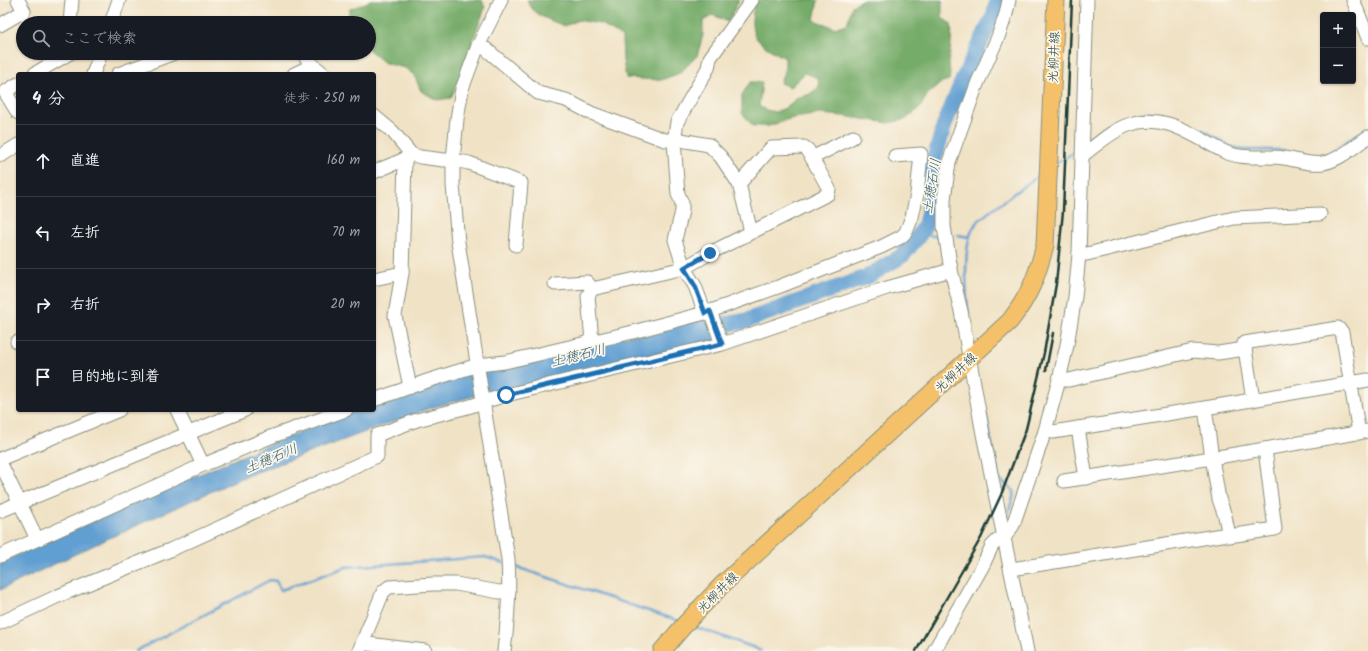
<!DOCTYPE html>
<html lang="ja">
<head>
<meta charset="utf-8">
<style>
	body { margin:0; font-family:Kalam,"Klee One",sans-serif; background:#242831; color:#f1f3f6 }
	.controls { position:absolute; right:12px; top:12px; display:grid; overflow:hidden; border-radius:4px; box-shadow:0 1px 3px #0004 }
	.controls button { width:36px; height:36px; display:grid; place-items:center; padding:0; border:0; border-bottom:1px solid #363941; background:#171b24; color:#f1f3f6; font:20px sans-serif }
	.stop { position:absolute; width:12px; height:12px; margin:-9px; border:3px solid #1f6fb2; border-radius:50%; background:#fff }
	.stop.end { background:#1f6fb2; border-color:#fff; box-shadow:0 1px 4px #0008 }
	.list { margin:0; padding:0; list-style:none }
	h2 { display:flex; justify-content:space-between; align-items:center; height:52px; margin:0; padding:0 16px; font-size:17px }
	h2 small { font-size:13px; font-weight:400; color:#9ea1a6 }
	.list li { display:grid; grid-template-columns:26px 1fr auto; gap:12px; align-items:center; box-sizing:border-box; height:72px; padding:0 16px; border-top:1px solid #363941 }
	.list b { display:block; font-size:15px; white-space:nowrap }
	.list em { font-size:13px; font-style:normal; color:#9ea1a6 }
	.icon { flex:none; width:22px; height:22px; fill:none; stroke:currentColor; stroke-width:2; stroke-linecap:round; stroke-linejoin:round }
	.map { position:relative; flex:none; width:1368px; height:651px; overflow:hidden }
	.search { position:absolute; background:#171b24; box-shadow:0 1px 3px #0004; left:16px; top:16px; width:360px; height:44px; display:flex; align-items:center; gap:10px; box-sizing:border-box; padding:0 14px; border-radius:22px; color:#9ea1a6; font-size:15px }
	.panel { position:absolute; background:#171b24; box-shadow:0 1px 3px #0004; left:16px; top:72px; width:360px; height:340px; border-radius:4px }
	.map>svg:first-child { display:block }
	.forest { fill:#76ac69; stroke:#4a744e }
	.water { fill:#609fd2; stroke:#406e83 }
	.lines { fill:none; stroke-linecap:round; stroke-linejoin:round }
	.stream { stroke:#609fd2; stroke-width:2.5 }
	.river { stroke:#609fd2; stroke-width:16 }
	.minor-casing { stroke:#88907c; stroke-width:15 }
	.major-casing { stroke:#88907c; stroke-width:19 }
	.minor { stroke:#fff; stroke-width:13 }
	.major { stroke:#f4c16a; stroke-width:17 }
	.rail { stroke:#1f3d34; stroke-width:2.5 }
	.route { stroke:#1f6fb2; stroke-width:5 }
	.labels { text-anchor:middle; stroke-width:3.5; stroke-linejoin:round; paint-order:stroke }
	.street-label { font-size:13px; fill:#1f3d34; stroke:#fbf7ec }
	.water-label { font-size:14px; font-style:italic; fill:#365f6b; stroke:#fbf7ec }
</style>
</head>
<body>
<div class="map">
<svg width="1368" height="651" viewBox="0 0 1368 651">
	<rect width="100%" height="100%" fill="#fbf7ec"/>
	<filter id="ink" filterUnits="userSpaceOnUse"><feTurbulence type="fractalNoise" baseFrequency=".025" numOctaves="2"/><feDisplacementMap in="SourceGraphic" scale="8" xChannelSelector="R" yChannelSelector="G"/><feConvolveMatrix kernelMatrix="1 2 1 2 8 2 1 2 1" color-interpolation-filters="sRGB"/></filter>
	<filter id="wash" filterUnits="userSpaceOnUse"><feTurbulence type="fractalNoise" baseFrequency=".012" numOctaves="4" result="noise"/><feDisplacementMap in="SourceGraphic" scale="16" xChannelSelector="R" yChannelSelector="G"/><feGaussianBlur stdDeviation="0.9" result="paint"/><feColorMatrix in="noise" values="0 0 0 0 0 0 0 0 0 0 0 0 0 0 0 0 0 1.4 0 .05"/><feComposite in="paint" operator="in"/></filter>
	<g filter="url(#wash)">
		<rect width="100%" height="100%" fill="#f0e2c5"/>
		<g class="forest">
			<path d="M370 0H482L485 8 457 84 451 98 437 100 421 91 414 75 405 68 385 63 369 50V23H346L350 9 366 3Z"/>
			<path d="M527 0H739L728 22 713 15 703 21V35L697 56 680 73 661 80 626 78 623 61 622 37 601 24 578 20 565 26C550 20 533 16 527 0Z"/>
			<path d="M756 0H818L814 20 834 28 847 24 852 6 861 0H943L942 3V18L951 24C953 36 950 48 949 61 949 68 951 73 949 80L942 82 927 95 920 108 906 119 889 123 843 116 819 114 789 119 769 126H753L742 113V95L750 82H762L759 106 766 110 776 112 785 108 796 99 810 94 819 87 818 78 805 73 790 87 780 83 785 68V58C777 53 767 49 760 42 748 32 752 13 756 0Z"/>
		</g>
		<path class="water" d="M706 318 716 341 568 373 499 392 470 397 430 408 241 478 107 539 0 590V563L122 507 280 440 357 410H374V404C482 367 595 344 706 318Z"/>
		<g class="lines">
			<g class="stream">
				<path d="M1087 144 1109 125 1128 117 1148 112 1164 114 1187 123 1208 133 1229 146 1243 150H1281L1318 157 1334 151 1351 138 1368 128"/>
				<path d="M1055 164 1078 150"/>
				<path d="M920 234 939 237"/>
				<path d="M958 235 969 237"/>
				<path d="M969 319C966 297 962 242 975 225 979 219 987 214 993 209 1010 197 1025 184 1043 173"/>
				<path d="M985 410 999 479 1014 491V495L1007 516"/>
				<path d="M513 566 679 621"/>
				<path d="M695 627 761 650"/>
				<path d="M136 651 270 580 276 581 281 590 346 567 485 557 504 563"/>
			</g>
			<path class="river" d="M701 328 745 321 867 277 903 255 920 234 925 225 930 205 932 166 945 123 964 77 994 15 997 0"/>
		</g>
	</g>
	<g filter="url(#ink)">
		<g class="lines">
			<g class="minor-casing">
				<g id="minor">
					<path d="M501 0 478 46 462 89 457 119 453 160V185L458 242 508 559C510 590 508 620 504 651"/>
					<path d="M1009 0 1006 14 998 37 977 84 949 162 944 200V226L951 270 961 311 983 434 1027 651"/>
					<path d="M1353 0 1368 38"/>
					<path d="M70 23 72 0"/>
					<path d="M111 23 119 0"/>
					<path d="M0 25 24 11 18 0"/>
					<path d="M478 46 486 49 538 93 566 100 591 113 665 140H681L709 145 721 157 739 184 750 228 753 231"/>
					<path d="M302 53 313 65 324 74"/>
					<path d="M34 74 70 53"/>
					<path d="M93 74 101 53"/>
					<path d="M118 74 172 54"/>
					<path d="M294 74 313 65"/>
					<path d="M18 84 5 92 18 113"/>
					<path d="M374 116 393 132 411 154 420 157 444 160H453L469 163 521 183 516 245"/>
					<path d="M2 155 18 145"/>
					<path d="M1083 155C1097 145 1111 131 1128 125 1163 112 1192 135 1221 150 1241 161 1263 155 1284 158 1297 160 1311 165 1323 163 1340 160 1354 146 1368 137"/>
					<path d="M374 172 405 159 411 154"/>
					<path d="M739 184 771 148 804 147 808 150 812 158 853 137"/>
					<path d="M1079 254H1087L1234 218 1320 214"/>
					<path d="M402 273 395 316 410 387"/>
					<path d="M374 279 402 273 405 159"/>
					<path d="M555 284 587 282 592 289"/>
					<path d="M710 311 722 344"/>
					<path d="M705 313 695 286 684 268 675 240 682 211V203L678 194 674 141 677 122 708 68 710 58 752 0"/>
					<path d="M592 341 588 296 592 289 684 268 710 253 828 194 829 189 812 158"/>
					<path d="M17 342H18"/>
					<path d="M1245 349 1244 343 1338 328 1342 332 1359 433"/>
					<path d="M1059 380H1069L1193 351 1218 353 1245 349 1253 400"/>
					<path d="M374 400 424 382 478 365 505 362 629 333 705 313 778 287 881 247 901 237 906 232 912 217 917 194 921 154 895 156"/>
					<path d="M1205 408 1212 458 1219 499 1225 516 1229 536 1275 529 1265 449"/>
					<path d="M177 410 203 465"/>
					<path d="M1078 428 1086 478"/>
					<path d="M1045 431 1053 432 1205 408 1368 380"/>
					<path d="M0 459 119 410"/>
					<path d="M0 462 37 539"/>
					<path d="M1064 481 1212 458 1368 431"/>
					<path d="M0 511 245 410"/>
					<path d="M0 556 203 465 273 436 346 410"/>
					<path d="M1011 569 1228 534"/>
					<path d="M0 623 58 596 170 550 377 456V435L417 420 464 408 506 395 722 344 887 288 951 270"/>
					<path d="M363 642 368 644 425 651"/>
					<path d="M359 651 383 592 389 587 433 584H456L499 592 509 591"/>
					<path d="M934 651 982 567 992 546 998 540 1004 538 1013 525 1045 431 1059 380 1067 345 1075 297 1079 254 1087 0"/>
				</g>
			</g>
			<g class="major-casing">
				<path id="major" d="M662 651 686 623 722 585 1010 321C1030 295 1037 276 1045 245L1056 0"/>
			</g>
			<use href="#minor" class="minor"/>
			<use href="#major" class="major"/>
			<g class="rail">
				<path d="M1046 370 1053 333"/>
				<path d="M916 651 981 538 1001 495 1026 429 1044 353 1056 284 1063 211 1072 0"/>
			</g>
		</g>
	</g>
	<g class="lines" filter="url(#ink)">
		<path class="route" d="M506 395 722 344 710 311 705 313 695 286 684 268 710 253"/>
	</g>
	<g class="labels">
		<g class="street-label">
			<text transform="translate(1053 57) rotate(-88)" y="5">光柳井線</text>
			<text transform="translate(955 372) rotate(-43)" y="5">光柳井線</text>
			<text transform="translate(717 592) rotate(-45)" y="5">光柳井線</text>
		</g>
		<g class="water-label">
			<text transform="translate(931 186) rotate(-81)" y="5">土穂石川</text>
			<text transform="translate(578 355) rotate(-14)" y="5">土穂石川</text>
			<text transform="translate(271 458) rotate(-23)" y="5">土穂石川</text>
		</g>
	</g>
</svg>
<div class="controls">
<button>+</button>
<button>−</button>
</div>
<div class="stop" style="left:506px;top:395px"></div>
<div class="stop end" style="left:710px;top:253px"></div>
<div class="search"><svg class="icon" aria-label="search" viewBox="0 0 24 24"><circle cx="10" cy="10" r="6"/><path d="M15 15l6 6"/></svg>ここで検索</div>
<section class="panel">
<h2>4 分<small>徒歩 · 250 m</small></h2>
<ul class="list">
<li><svg class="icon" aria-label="ahead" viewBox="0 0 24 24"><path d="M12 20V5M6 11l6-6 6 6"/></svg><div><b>直進</b></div><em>160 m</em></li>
<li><svg class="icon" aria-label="left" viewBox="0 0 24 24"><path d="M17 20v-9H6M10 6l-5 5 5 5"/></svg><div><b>左折</b></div><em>70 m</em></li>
<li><svg class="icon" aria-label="right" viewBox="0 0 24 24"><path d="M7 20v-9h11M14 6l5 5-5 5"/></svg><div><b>右折</b></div><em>20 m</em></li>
<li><svg class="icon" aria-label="arrive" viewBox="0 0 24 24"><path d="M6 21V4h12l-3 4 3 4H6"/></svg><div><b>目的地に到着</b></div></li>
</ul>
</section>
</div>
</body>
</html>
